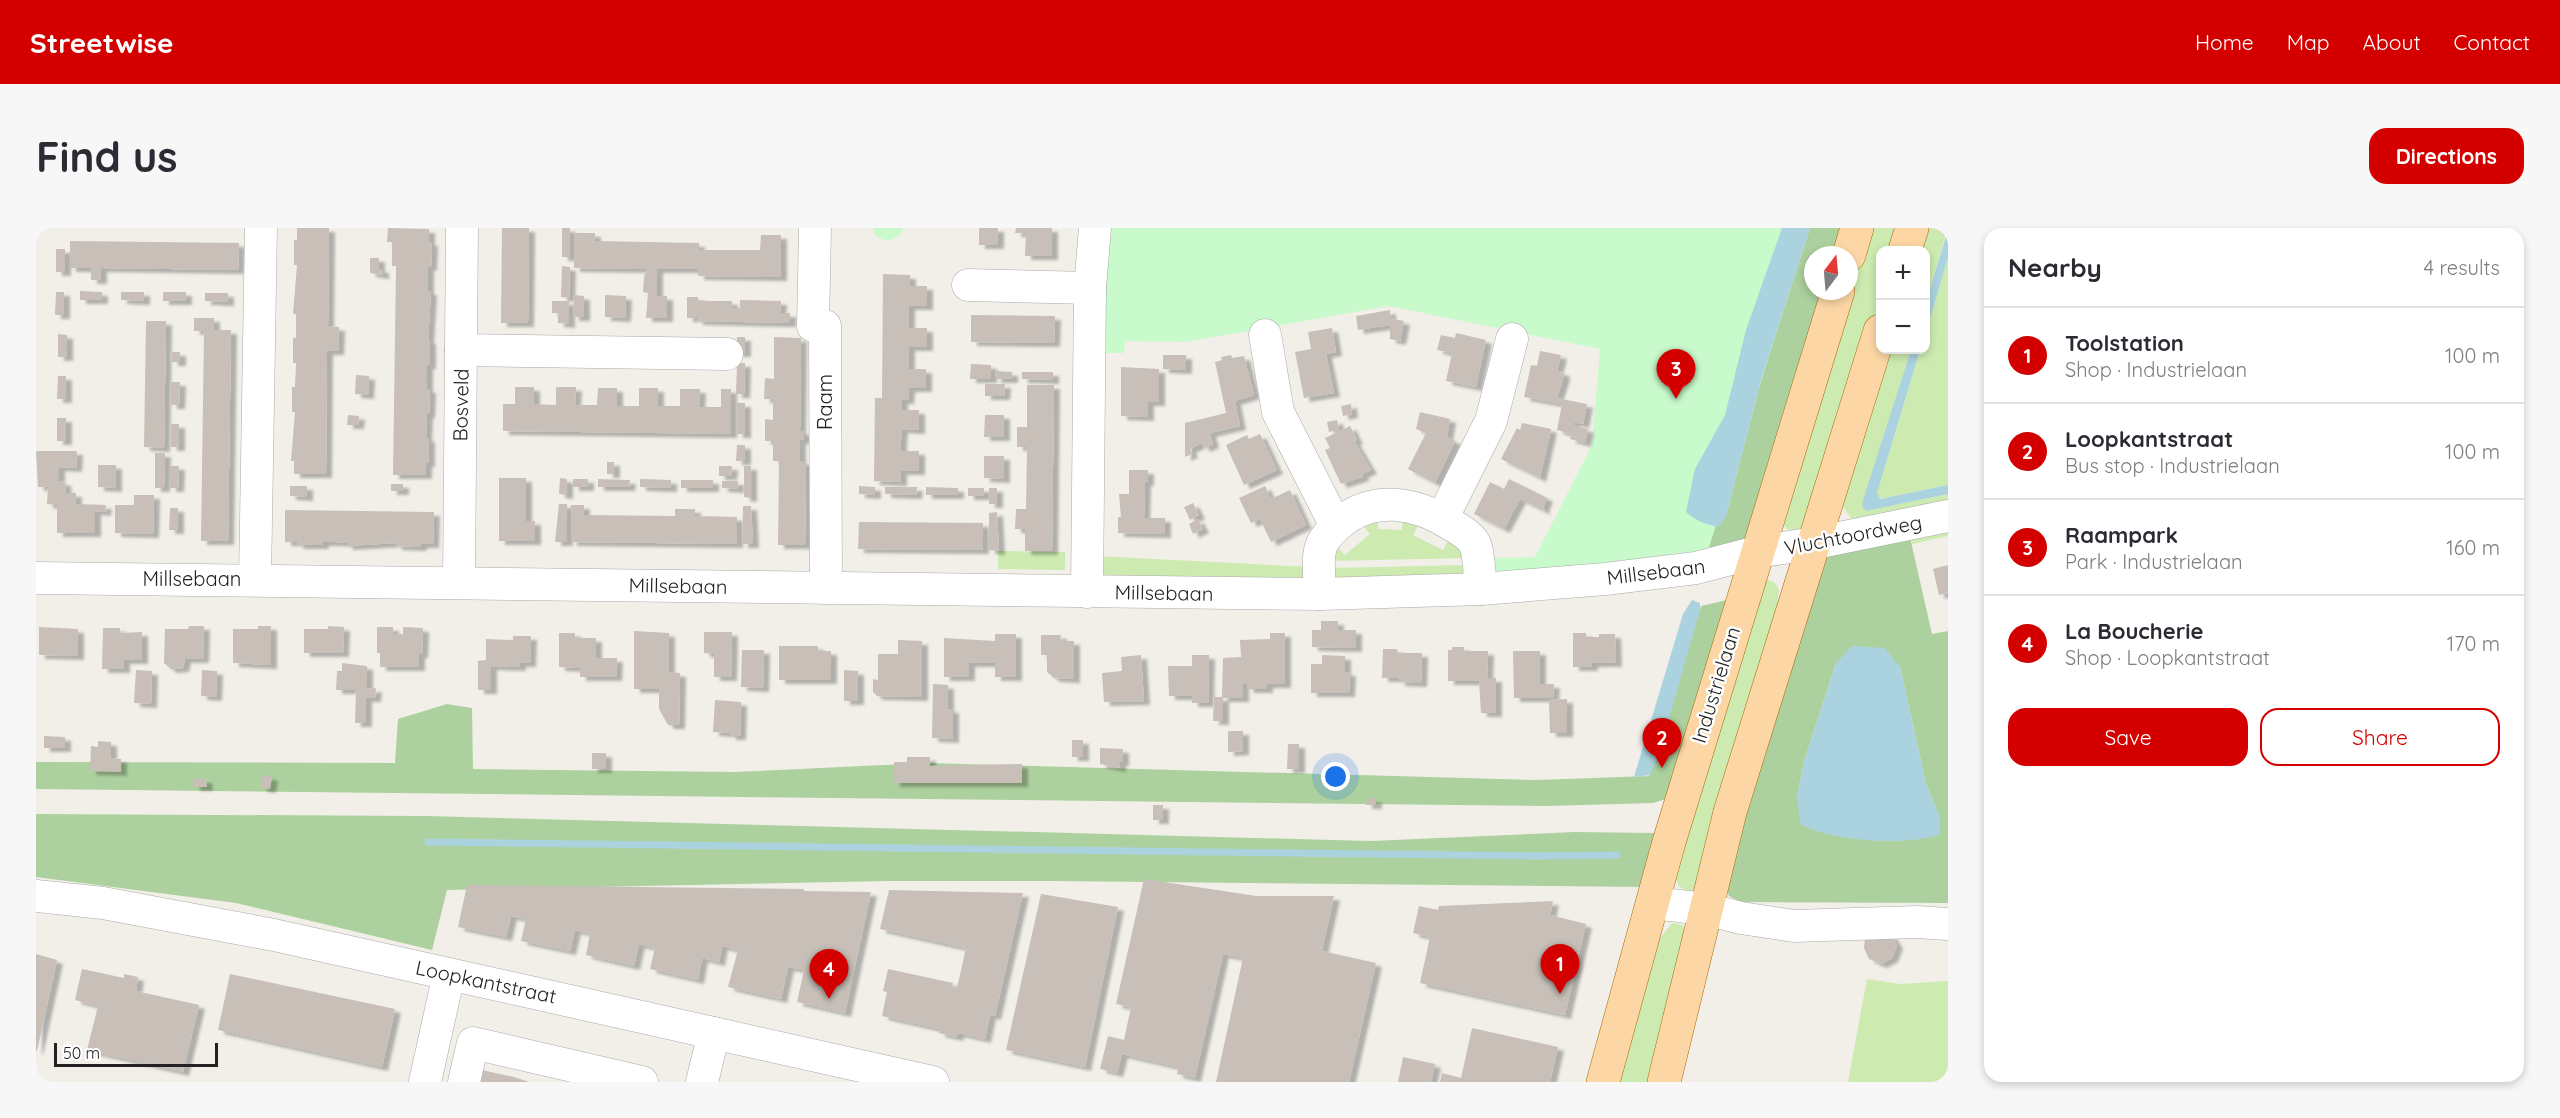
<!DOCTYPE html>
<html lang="en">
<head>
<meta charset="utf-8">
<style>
	body { margin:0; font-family:Quicksand,sans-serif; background:#f7f7f7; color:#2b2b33 }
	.controls { position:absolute; right:18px; top:18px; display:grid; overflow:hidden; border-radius:12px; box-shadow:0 3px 9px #0003 }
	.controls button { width:54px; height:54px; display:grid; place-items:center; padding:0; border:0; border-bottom:2px solid #e1e1e2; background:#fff; color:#2b2b33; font:30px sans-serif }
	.compass { position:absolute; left:1768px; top:18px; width:54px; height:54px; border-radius:50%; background:#fff; box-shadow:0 3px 9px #0003; rotate:16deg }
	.scale { position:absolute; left:18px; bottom:15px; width:164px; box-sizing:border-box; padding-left:6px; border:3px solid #222; border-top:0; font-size:16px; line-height:21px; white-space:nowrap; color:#222; -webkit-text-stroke:4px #fff; paint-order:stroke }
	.you { position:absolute; left:1300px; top:549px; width:21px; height:21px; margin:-15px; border:4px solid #fff; border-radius:50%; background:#1a73e8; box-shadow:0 0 0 9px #1a73e833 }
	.badge { display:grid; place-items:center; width:39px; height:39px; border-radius:50%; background:#d40000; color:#fff; font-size:20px; font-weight:700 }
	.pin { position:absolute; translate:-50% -50px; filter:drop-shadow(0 2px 3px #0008) }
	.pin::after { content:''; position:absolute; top:32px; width:21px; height:18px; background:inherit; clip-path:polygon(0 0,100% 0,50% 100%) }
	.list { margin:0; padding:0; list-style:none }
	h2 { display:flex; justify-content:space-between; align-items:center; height:78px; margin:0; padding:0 24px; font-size:26px }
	h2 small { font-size:20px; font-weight:400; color:#7c7c81 }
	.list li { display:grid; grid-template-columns:39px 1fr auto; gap:18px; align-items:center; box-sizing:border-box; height:96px; padding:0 24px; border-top:2px solid #e1e1e2 }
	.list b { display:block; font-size:22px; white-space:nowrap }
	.list p { margin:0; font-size:20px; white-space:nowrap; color:#7c7c81 }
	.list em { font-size:20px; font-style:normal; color:#7c7c81 }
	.actions { display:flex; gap:12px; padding:18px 24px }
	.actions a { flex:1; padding:14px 0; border:2px solid #d40000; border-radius:18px; text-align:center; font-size:21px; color:#d40000 }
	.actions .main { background:#d40000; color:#fff }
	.map { position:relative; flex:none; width:1912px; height:854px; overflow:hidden; border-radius:18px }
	header { display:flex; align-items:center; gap:36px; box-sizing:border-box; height:84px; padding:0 30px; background:#d40000; color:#fff }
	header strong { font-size:28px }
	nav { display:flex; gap:33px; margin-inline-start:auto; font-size:21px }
	.intro { display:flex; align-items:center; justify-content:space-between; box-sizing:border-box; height:144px; padding:0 36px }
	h1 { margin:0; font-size:42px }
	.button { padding:15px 27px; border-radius:18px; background:#d40000; color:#fff; font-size:21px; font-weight:700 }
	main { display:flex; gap:36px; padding:0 36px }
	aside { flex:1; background:#fff; border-radius:18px; box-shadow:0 3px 9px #0003 }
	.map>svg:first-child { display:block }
	.grass { fill:#cdebb0 }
	.forest { fill:#add19e; fill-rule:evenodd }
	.park { fill:#c8facc }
	.water { fill:#aad3df }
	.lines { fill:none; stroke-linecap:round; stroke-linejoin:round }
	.stream { stroke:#aad3df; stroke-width:7 }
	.building { fill:#c7bfb8; filter:url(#shadow) }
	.minor-casing { stroke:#a9a9a9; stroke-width:33 }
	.major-casing { stroke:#a06b00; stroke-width:34 }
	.minor { stroke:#fff; stroke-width:32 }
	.major { stroke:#fcd6a4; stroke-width:33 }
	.labels { text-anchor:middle; stroke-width:5; stroke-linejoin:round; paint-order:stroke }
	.street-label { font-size:20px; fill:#222; stroke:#fff }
</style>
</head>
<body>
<header>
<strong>Streetwise</strong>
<nav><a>Home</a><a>Map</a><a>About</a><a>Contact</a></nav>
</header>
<div class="intro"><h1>Find us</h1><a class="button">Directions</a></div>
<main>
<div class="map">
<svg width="1912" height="854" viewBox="0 0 1912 854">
	<defs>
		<filter id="shadow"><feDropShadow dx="6" dy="4" stdDeviation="1.5" flood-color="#0004"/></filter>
	</defs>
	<rect width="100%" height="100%" fill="#f2efe9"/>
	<g class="grass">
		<path d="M1828 0H1867L1860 22H1844V71L1776 290 1765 302H1753L1744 295 1813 63V49Z"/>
		<path d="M1888 0H1912L1890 74V22H1881Z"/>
		<path d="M1912 30V257L1843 271 1841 265 1884 122H1890V104Z"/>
		<path d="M1850 122H1875L1826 278 1834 282 1912 266V278L1823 295 1816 291 1806 278Z"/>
		<path d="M1342 286V301L1366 302 1367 288 1384 293 1377 307 1407 322 1415 308 1432 330 1294 333 1299 317 1309 327 1334 306 1325 295Z"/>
		<path d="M1912 296V308L1876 316 1873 305Z"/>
		<path d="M962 323 1029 324V342L962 341Z"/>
		<path d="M1059 328 1273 339 1272 352 1065 351Z"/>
		<path d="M1433 337 1430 347 1300 354 1293 340Z"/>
		<path d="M1729 351 1738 354 1743 362 1740 383 1660 662 1650 663 1643 658 1639 649Z"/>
		<path d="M1636 695 1646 697 1653 709 1621 854H1580L1619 717Z"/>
		<path d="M1831 751 1864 756 1912 753V849L1907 854H1812Z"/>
	</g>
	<g class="forest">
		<path d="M1774 0H1807L1799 27H1777V63H1788L1712 310 1693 326 1595 308 1690 288 1725 152Z"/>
		<path d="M1873 305 1896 406 1912 403V675L1705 674 1693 668 1688 655 1784 335 1794 325ZM1800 435 1864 439 1890 556 1904 590V606L1761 568 1768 534Z"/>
		<path d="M1691 372 1630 571 1617 575 1510 578 0 561V534L359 535 362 491 411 476 436 480 437 541 699 544 890 535 1501 552 1613 548 1665 378Z"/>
		<path d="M0 586 390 588 1335 613 1538 604 1619 605 1607 659 1017 653H852L411 662 396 722 200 675 0 649Z"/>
	</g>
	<g class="park">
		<path d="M836 0H868C862 12 852 15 841 9Z"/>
		<path d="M1074 0H1773L1670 329 1461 349 1453 330 1499 329 1556 217 1564 121 1353 78 1150 114 1089 113 1088 125H1062Z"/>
	</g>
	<g class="water">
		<path d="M1746 0H1774L1725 152 1690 288 1682 299C1669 296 1660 293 1650 284L1659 241 1689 187 1710 102Z"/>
		<path d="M1912 2V30L1890 104V74Z"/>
		<path d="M1875 122H1884L1841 265 1844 271 1912 257V266L1830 283 1826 278 1827 272Z"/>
		<path d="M1656 372 1664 375V382L1622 529 1614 547 1598 549 1647 386Z"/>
		<path d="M1816 418 1849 420 1864 439 1890 556 1904 590V606C1873 619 1793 613 1764 596L1761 568 1768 534 1800 435Z"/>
	</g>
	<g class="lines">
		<path class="stream" d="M392 614 1500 628 1581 627"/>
	</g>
	<g class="building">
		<path d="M261 0H293L292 98 303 99 302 123H291L290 246H258V233H255L259 184H256V159H259L260 135H257V110H260V86H257L261 37H258V12H261Z"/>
		<path d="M352 0 393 1V14H396L395 39 392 38V63H395L392 112H394V137H391V161H394L393 186H391L390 210H393V235H390V247H357L360 38H356V14H351Z"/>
		<path d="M466 0H493L492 95H465Z"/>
		<rect x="526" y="0" width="8" height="29"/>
		<rect x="943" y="0" width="19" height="17"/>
		<path d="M980 0H1016V28H989L990 5H979Z"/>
		<path d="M538 5H559V13L663 15V22H724L725 7H745V49L662 48V41H621V68H631V90H610L612 65 607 64 608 49 611 41 538 40Z"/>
		<path d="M34 13 203 15 202 42 65 40V52H55V40H34Z"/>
		<rect x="20" y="21" width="9" height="23"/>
		<path d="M334 30H343V41H347V47L334 45Z"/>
		<path d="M526 38 534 39 533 70 525 69Z"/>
		<path d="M847 46 874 47V58H891V78H873V100H891V119H873V141H890V160H873L872 172H866V182H883V202L866 201 865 212V223H883V243H865V254L838 253 839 170H846Z"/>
		<path d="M44 63 66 64V72H44Z"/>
		<path d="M20 64H28V87H19Z"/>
		<path d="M85 64H108V73L85 72Z"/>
		<rect x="127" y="64" width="23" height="9"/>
		<path d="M169 65H192V74L169 73Z"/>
		<path d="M538 67 548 68V89H537Z"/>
		<path d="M569 67 590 68 589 90 569 89Z"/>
		<path d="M651 69H662V72L672 73H696V80H704V72L745 73 744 85H754V95L661 93V90H651Z"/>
		<path d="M516 73H533V96L522 95V85H516Z"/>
		<path d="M1354 82V90L1368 93 1364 113 1354 111V97L1322 102 1320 88Z"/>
		<path d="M935 87 1019 88 1018 115 935 114Z"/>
		<path d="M158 90H178V102H195L192 313H165L168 103H158Z"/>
		<path d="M110 93H130L128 220 108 219Z"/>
		<path d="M1296 100 1300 124 1290 126 1298 165 1268 170 1259 124 1275 121 1272 104Z"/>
		<path d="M1420 105 1450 112 1440 159 1410 153 1416 125 1401 122 1405 107 1419 110Z"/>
		<path d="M22 106 31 107V129H22Z"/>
		<rect x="701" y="109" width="8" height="16"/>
		<path d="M738 109 765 110 764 203H768V212H764V233H770L769 317H742L743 233H737V213H729V191L737 192V171H728L729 150 738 151Z"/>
		<path d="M1504 123 1525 127 1521 143 1527 144 1528 148 1521 170 1551 176 1547 196 1538 194 1537 197 1552 201 1549 215 1534 211 1535 206 1521 202 1526 176 1488 169 1495 137 1501 138Z"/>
		<rect x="136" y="124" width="8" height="10"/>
		<path d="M1127 127H1150V142L1127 141Z"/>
		<path d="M1195 127 1196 130 1208 128 1218 167 1199 173 1204 198 1174 205 1177 216 1168 220 1166 215 1154 221 1156 226 1149 229V195L1190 185 1179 134 1186 132 1185 129Z"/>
		<path d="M701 135H709L708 166H700Z"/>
		<path d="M935 136 955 137V151H934Z"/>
		<path d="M1085 139 1123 141V174H1112V189L1085 188Z"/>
		<path d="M960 143 976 144V151H959Z"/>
		<path d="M986 144H1017V152L986 151Z"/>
		<path d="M320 147 333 148 332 167 319 166Z"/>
		<path d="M22 148H30V171H21Z"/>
		<path d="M135 154H144L143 177H135Z"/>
		<path d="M949 156H969L968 168H949Z"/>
		<path d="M991 157H1018L1016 323H989V301H979L980 281H990L991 219H981V199H991Z"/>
		<path d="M479 159H498V176L520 177V159H540L539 177H561L562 160H581V178H603V160H622V178H644V161H664L663 179H685V161H695V206L467 203V176H479Z"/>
		<rect x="701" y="175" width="8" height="31"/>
		<path d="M1315 176 1316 186 1307 188 1305 178Z"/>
		<path d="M1384 184 1414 191 1411 209 1419 213 1399 255 1372 241 1390 205 1380 201Z"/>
		<path d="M312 187 323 188 322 197H311Z"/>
		<path d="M949 187H968V209H948Z"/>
		<rect x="21" y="190" width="9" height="23"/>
		<path d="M1301 192 1303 202 1293 204 1291 194Z"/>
		<path d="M1486 195 1515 201 1504 250 1465 231 1481 200 1484 202Z"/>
		<rect x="135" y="196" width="8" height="23"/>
		<path d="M1314 198 1321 212 1318 213 1335 242 1326 246 1327 249 1305 256 1289 222 1294 220 1289 210Z"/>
		<path d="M1224 206 1241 242 1208 257 1190 217 1211 207 1213 211Z"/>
		<path d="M701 217H709V233H700Z"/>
		<path d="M0 223H41L40 240 23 239V253L29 254 30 265H40V276L70 277 69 284 59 283V305H21V277L11 276 12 259H2Z"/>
		<path d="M119 225H129L128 260H119Z"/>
		<path d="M948 228H968V251L948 250Z"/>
		<rect x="571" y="234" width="7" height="12"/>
		<path d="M62 237H80V260L62 259Z"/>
		<path d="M134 238H143L142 260H134Z"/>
		<path d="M683 238H696L695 248H683Z"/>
		<path d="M708 238H715V270L708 269Z"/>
		<path d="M1093 242H1112V254H1109L1108 290H1129V306L1082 305V289H1085L1083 266H1093Z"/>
		<path d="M463 250H490V293H499V313H463Z"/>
		<path d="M524 250 531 251V267L523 266Z"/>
		<rect x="537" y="251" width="15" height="8"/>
		<path d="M562 251 594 252 593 259H562Z"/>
		<path d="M604 251 635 252V260L604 259Z"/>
		<path d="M1473 251 1511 270 1507 280 1509 283 1484 271 1468 301 1438 286 1454 254 1468 261Z"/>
		<rect x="645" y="252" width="32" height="8"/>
		<path d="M686 253H702V261L686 260Z"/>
		<rect x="355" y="256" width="12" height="7"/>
		<path d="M254 258H271V269L254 268Z"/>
		<path d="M823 258 839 259V267L823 266Z"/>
		<path d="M1229 258 1235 271 1254 262 1270 297 1235 314 1224 291 1215 295 1203 270Z"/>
		<path d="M849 259H881L880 267 849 266Z"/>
		<path d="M890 259 922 260V267H890Z"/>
		<rect x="932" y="260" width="16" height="8"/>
		<rect x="953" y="260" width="8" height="16"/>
		<path d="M98 267H118L117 306 79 305V277H98Z"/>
		<path d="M1157 275 1163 287 1154 292 1148 279Z"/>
		<path d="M523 276H531V314H519Z"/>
		<path d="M535 277H548V287L639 288V281H659V288L701 289V316L535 314Z"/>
		<path d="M707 278H715L717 316H706Z"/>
		<path d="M134 280H142V302H133Z"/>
		<path d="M249 282 398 284 397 316H385V319L360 318V315L311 318V315L299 314H287L286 317H261L262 314H249Z"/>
		<path d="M961 284 963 323 953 322V285Z"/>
		<path d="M1162 291 1167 301 1157 306 1153 296Z"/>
		<path d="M823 294 947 295V322L822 321Z"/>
		<path d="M1912 337V365L1903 367 1897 341Z"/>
		<path d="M1285 393H1302V402H1320V420L1276 419V402H1285Z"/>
		<path d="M153 398H168L167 431H149L147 440 135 441 128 435 129 401H152Z"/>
		<path d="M222 398H235V437L197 435V401H222Z"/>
		<path d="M292 398 308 399 307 425H268V401H292Z"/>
		<path d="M3 399 42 401V428L3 427Z"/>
		<path d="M341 399H357V406H367V399L387 400 386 426H383V439H344V425H341Z"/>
		<path d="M67 400H84V405L106 404V432H88V441H66Z"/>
		<path d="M598 403 633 405V444L644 445 643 497H632L623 481V461H598Z"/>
		<path d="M668 404H696L695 449H678V426L668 425Z"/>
		<path d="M523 405H539V410H560V430H581L580 449H544V440L523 439Z"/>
		<path d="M1234 405H1249V456H1231V461H1212L1211 456H1207V470H1187V493H1177L1178 469H1186L1187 430 1205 429 1204 412 1234 411Z"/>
		<path d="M1537 405H1550V409H1563V406H1579L1580 435H1556V439H1537Z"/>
		<path d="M959 406H980V449H959V435H933V449H908V410L959 413Z"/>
		<path d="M1005 407H1025L1024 413H1038V451L1018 450 1011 444V427H1005Z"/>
		<path d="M477 408H495L494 435H484V439L455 438V462H442V433L450 432V411L477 412Z"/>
		<path d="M862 412 886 413V469L841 468 837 464V451L842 452V426H862Z"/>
		<path d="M743 418H782V423H795V452H743Z"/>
		<path d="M1416 419H1428V423H1452L1451 450H1460V485H1445L1443 453H1412V422H1416Z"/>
		<path d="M1347 421H1361L1362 425H1386L1385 455 1363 454V450H1346Z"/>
		<path d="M706 422H728L727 460 705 459Z"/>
		<path d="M1477 423H1504V456H1518L1517 470H1478Z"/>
		<path d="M1105 427 1108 473 1068 474 1066 445 1086 443 1085 429Z"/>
		<path d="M1156 427H1173L1172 475H1156V468H1133L1132 438H1156Z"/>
		<path d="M1286 427 1309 428V444H1314L1313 465H1275V436H1286Z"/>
		<path d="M306 435 331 438V461L340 460 339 470H330V495H319L320 462H300L301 443H306Z"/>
		<path d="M100 442 116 443 115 476 98 475Z"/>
		<path d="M166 442 181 443 180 469 165 468Z"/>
		<path d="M808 442 822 443V473H808Z"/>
		<path d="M897 456 912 457V481H917V511L896 510Z"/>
		<path d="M1531 471V505H1514L1513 472Z"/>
		<path d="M679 472 705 474 704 508H694V505L677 504Z"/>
		<path d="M1192 503H1207V523L1192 524Z"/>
		<path d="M8 508 29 509V520H8Z"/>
		<rect x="1036" y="512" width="11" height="17"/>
		<path d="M62 513 75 514V530L85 531V544L54 543 55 518 62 519Z"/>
		<path d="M1252 516H1263V541H1251Z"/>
		<path d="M1064 520 1087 521V534H1084V540L1064 536Z"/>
		<rect x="556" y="525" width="14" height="16"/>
		<path d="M871 529H894V538L986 536V555H858V534H871Z"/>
		<path d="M226 547 236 549 234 561 225 560Z"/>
		<path d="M158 551H170L171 559H158Z"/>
		<path d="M1331 570 1340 571V577H1330Z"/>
		<rect x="1117" y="577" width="10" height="15"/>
		<path d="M1108 651 1220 668H1298L1286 723 1340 735 1313 854H1180L1207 730 1187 726 1159 850 1141 846 1142 839 1086 826 1081 845 1064 841 1072 808 1088 812 1095 779 1080 776Z"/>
		<path d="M431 657 768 661V663L835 664 809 785 761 774 768 742 752 739 745 771 692 759 702 722 686 718 683 734 666 730 662 752 614 741 619 720 603 716 598 738 550 727 554 706 539 702 534 723 485 713 490 691 475 688 470 709 422 699Z"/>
		<path d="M853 662 987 665 959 788 954 787 949 811 922 805 921 809 903 805 904 801 846 788 851 764 847 763 852 741 917 755 916 759 921 760 930 720 844 701Z"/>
		<path d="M1005 666 1082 679 1049 839 970 822Z"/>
		<path d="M1517 673 1514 687 1550 696 1529 787 1384 755 1394 709 1377 705 1383 678 1402 682 1403 678Z"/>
		<path d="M1855 707 1861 717 1856 730 1845 736 1833 731 1828 720 1829 711Z"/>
		<path d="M0 726 21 732 1 823H0Z"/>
		<path d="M46 741 88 750V746L102 749 100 763 163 777 147 844 51 822 62 778 39 772Z"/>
		<path d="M194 746 359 781 346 839 182 802Z"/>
		<path d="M1436 800 1522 819 1514 854H1404L1406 845 1425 850Z"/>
		<path d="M1367 829 1399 836 1395 854H1362Z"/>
		<path d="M446 842 478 849 493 854H442Z"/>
	</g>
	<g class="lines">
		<g class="minor-casing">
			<g id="minor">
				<path d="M779 0 777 98H789L790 360"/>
				<path d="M932 57 1054 60"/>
				<path d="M1229 107 1242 184 1300 298"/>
				<path d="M425 122 691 126"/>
				<path d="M1406 291 1455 193 1476 111"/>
				<path d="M0 350 1284 366 1445 361 1569 351 1660 340 1721 324 1779 315 1912 288"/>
				<path d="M219 351 225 0"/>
				<path d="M423 354 426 0"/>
				<path d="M1051 364 1054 60 1059 0"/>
				<path d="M1284 366C1284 351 1280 330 1286 316 1290 308 1297 301 1304 295 1337 267 1379 274 1414 296 1423 301 1434 307 1439 316 1444 329 1443 347 1445 361"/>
				<path d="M0 668 67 675 238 707 897 854"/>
				<path d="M1616 675 1670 681 1705 690 1758 698 1881 694 1912 696"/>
				<path d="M389 854 413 746"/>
				<path d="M428 854 437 815 606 854"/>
				<path d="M666 854 678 805"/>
			</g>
		</g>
		<g class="major-casing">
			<g id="major">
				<path d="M1869 22 1876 0"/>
				<path d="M1813 27 1821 0"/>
				<path d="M1567 854 1633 614 1802 63"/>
				<path d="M1628 854 1694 584 1844 103"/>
			</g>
		</g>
		<use href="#minor" class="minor"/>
		<use href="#major" class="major"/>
	</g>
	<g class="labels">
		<g class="street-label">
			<text transform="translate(789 174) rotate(-90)" y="7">Raam</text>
			<text transform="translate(425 177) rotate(-89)" y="7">Bosveld</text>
			<text transform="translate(1817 307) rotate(-11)" y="7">Vluchtoordweg</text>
			<text transform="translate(1620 344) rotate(-7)" y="7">Millsebaan</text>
			<text x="156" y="358">Millsebaan</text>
			<text transform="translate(642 358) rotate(1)" y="7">Millsebaan</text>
			<text transform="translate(1128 365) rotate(1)" y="7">Millsebaan</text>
			<text transform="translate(1680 457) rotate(-73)" y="7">Industrielaan</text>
			<text transform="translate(450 754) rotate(12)" y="7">Loopkantstraat</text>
		</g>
	</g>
</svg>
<div class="controls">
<button>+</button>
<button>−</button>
</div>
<svg class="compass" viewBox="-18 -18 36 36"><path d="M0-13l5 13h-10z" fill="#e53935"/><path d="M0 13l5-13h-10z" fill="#7c7c81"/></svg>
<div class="scale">50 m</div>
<div class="you"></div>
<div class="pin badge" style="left:1524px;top:766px">1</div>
<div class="pin badge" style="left:1626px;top:540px">2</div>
<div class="pin badge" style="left:1640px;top:171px">3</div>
<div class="pin badge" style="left:793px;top:771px">4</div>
</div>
<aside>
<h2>Nearby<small>4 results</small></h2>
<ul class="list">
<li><span class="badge">1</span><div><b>Toolstation</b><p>Shop · Industrielaan</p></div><em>100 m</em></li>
<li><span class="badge">2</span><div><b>Loopkantstraat</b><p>Bus stop · Industrielaan</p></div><em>100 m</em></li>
<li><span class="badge">3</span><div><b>Raampark</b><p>Park · Industrielaan</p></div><em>160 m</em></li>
<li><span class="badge">4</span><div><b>La Boucherie</b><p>Shop · Loopkantstraat</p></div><em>170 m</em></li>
</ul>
<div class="actions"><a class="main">Save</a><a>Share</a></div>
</aside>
</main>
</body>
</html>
